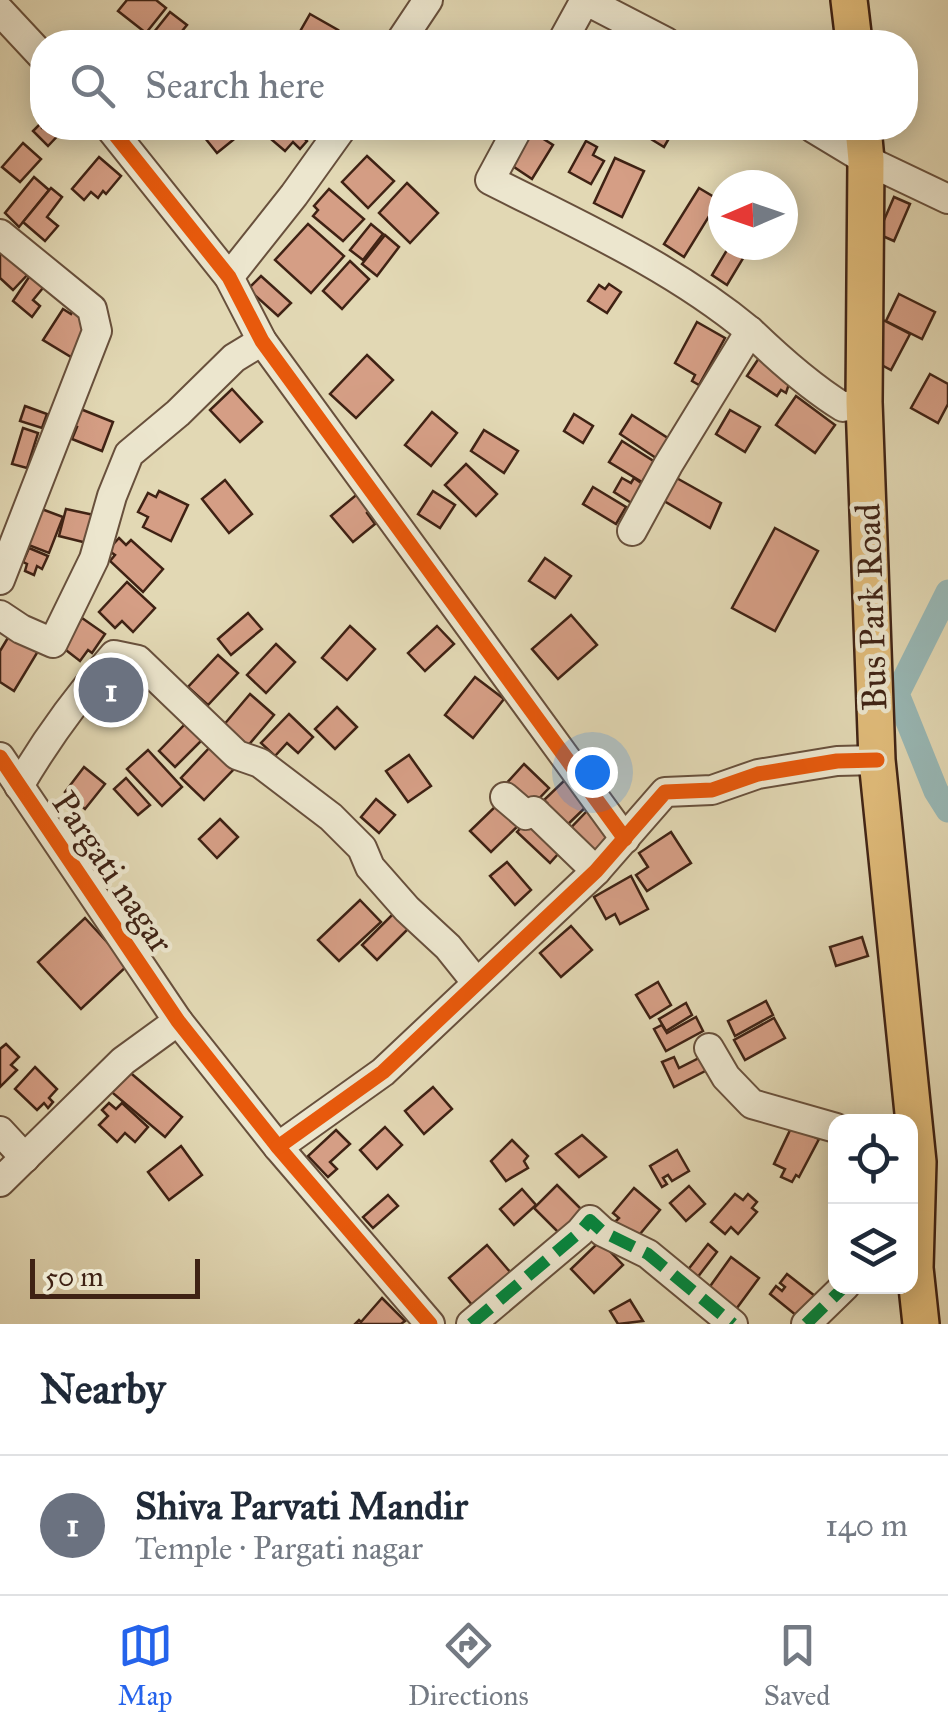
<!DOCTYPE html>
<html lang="en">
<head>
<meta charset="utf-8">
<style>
	body { margin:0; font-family:"IM FELL Great Primer",serif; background:#f6f6f7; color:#1f2937 }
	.controls { position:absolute; right:30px; bottom:30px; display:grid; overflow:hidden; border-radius:20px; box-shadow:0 5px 25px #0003 }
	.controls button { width:90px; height:90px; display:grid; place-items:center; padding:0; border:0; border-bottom:2px solid #e0e1e3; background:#fff; color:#1f2937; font:50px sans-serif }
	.compass { position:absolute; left:708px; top:170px; width:90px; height:90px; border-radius:50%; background:#fff; box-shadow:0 5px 25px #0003; rotate:268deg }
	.scale { position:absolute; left:30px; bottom:25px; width:170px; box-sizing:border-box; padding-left:10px; border:5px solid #3f2214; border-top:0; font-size:28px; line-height:35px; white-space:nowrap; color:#3f2214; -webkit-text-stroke:8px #ece6ce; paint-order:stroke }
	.you { position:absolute; left:592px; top:772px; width:35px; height:35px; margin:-25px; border:8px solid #fff; border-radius:50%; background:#1a73e8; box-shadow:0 0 0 15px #1a73e833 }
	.badge { display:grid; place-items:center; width:65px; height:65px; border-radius:50%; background:#2563eb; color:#fff; font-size:32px; font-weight:700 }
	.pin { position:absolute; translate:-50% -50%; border:5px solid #fff; box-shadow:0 2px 10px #0006 }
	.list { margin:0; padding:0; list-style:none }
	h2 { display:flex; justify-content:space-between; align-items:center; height:130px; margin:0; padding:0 40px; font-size:42px }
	h2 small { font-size:32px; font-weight:400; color:#747a83 }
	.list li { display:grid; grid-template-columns:65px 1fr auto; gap:30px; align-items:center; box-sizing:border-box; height:140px; padding:0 40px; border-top:2px solid #e0e1e3 }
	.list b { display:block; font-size:38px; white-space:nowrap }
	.list p { margin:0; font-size:32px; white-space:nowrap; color:#747a83 }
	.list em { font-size:32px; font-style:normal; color:#747a83 }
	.icon { flex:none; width:55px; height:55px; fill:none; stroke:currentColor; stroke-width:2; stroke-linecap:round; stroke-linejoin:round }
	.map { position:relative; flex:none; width:948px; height:1324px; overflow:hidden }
	.search { position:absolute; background:#fff; box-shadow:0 5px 25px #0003; left:30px; right:30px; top:30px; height:110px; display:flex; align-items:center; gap:25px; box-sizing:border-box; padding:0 35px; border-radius:40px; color:#747a83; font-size:38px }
	.sheet { height:270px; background:#fff }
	nav { display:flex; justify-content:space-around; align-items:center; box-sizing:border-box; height:140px; border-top:2px solid #e0e1e3; background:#fff; font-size:28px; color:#747a83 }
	nav a { display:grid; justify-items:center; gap:5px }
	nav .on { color:#2563eb }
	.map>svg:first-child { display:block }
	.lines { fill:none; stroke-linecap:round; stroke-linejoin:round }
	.canal { stroke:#98b8b6; stroke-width:25 }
	.building { fill:#d59e85; stroke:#3f2214; stroke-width:2.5 }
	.minor-casing { stroke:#68503c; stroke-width:32 }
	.major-casing { stroke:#3f2214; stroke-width:40 }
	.minor { stroke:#ece6ce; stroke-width:28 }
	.major { stroke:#e1bc7a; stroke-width:35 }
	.quiet { stroke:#00873e; stroke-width:12; stroke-dasharray:25 12; stroke-linecap:butt }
	.cycleway-casing { stroke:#ece6ce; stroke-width:21 }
	.cycleway { stroke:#e8590c; stroke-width:15 }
	.labels { text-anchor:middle; stroke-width:9; stroke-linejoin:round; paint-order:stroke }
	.street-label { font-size:35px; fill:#3f2214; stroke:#ece6ce }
</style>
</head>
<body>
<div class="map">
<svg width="948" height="1324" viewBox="0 0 948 1324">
	<rect width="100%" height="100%" fill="#e2d8b4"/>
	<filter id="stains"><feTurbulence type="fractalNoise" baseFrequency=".002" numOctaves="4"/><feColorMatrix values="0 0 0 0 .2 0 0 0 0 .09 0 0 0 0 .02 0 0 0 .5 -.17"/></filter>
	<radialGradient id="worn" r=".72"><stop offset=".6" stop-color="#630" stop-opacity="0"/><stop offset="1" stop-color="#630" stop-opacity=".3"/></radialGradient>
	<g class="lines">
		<path class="canal" d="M948 592 897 694 936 791 948 810"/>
	</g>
	<g class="building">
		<path d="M127 0H156L166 8 146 33 118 11Z"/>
		<path d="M170 12 187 25 173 42H146Z"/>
		<path d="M310 14 338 30 330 42H294Z"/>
		<path d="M42 122V128H65L48 146 33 131Z"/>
		<path d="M197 128H223L233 140 217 153Z"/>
		<path d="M258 128H306L300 134 307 141 300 149 293 142 285 151Z"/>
		<path d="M526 128 553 145 532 179 505 161Z"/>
		<path d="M633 128H675L664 147Z"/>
		<path d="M586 141 597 147 593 155 604 161 591 184 569 172Z"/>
		<path d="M23 143 41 159 20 182 2 167Z"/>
		<path d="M367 156 394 181 368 208 342 182Z"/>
		<path d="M99 157 121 176 106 194 103 191 98 198 91 192 84 200 72 189Z"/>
		<path d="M615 158 644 171 622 217 594 203Z"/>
		<path d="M34 177 49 190 19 227 5 213Z"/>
		<path d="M407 183 438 213 410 243 379 213Z"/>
		<path d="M51 188 62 197 47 217 58 226 45 241 23 222Z"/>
		<path d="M699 188 719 200 684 257 664 244Z"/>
		<path d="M329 189 364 219 343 241 313 216 318 210 314 206Z"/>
		<path d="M894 197 910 204 894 241 878 234Z"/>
		<path d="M308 224 344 256 311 293 275 260Z"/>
		<path d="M371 224 383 234 363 260 350 250Z"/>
		<path d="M385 235 399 247 377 276 362 264Z"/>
		<path d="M730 245H751L727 285 712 275Z"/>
		<path d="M0 249 31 271 13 290 0 278Z"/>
		<path d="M350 261 369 279 342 309 323 291Z"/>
		<path d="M37 265 52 277 33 300 40 306 32 317 13 301Z"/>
		<path d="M261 276 291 303 278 316 248 289Z"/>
		<path d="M609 284 621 292 607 313 588 301 599 285 605 289Z"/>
		<path d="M899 294 935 312 922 339 886 321Z"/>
		<path d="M63 309 71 314 74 309 85 316 89 327 71 357 43 340Z"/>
		<path d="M883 320 910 334 891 370 876 362 871 342Z"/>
		<path d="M697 322 725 338 699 385 692 381 695 375 675 363Z"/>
		<path d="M367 355 393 380 356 418 330 394Z"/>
		<path d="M759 358 791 378 786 393 781 390 777 396 747 376Z"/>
		<path d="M930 374 948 384V404L938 423 911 408Z"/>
		<path d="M232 389 262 422 240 442 210 410Z"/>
		<path d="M796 396 835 425 815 453 776 425Z"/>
		<path d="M25 406 47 414 42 428 20 421Z"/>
		<path d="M73 406 113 422 102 451 72 439 77 427 66 422Z"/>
		<path d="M730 410 760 427 745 452 716 434Z"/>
		<path d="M432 412 457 433 431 466 405 445Z"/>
		<path d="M574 414 593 426 583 443 564 431Z"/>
		<path d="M632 415 674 442 662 462 620 434Z"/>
		<path d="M23 428 38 433 27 468 12 464Z"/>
		<path d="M484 430 518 451 504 473 471 451Z"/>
		<path d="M622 441 655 462 642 482 609 462Z"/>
		<path d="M466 464 497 494 476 516 445 485Z"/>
		<path d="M673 476 721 503 710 528 659 498Z"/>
		<path d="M622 478 631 483 634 478 644 485 633 504 614 492Z"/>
		<path d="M225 480 252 514 229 533 202 499Z"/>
		<path d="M593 487 626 507 616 524 583 504Z"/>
		<path d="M159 491 188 505 171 541 143 527 148 517 138 512 148 493 156 497Z"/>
		<path d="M361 491 374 507 367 513 375 524 353 542 331 516Z"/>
		<path d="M433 491 455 505 440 528 418 514Z"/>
		<path d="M39 508 63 517 49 553 26 544Z"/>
		<path d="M66 509 94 515 87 543 59 536Z"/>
		<path d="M775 528 818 551 775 631 732 608Z"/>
		<path d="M119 538 126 545 131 540 163 569 143 592 110 561 115 555 108 550Z"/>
		<path d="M29 548 48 556 42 569 37 566 34 575 25 571 27 564 23 562Z"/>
		<path d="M545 558 571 576 555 598 529 581Z"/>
		<path d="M127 582 155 608 133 632 122 621 115 628 99 612Z"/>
		<path d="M248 613 262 629 231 655 218 639Z"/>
		<path d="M571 615 597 645 558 679 532 649Z"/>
		<path d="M82 618 105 634 92 653 88 650 80 661 62 647Z"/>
		<path d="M350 626 375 649 347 680 322 658Z"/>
		<path d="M437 626 454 644 425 671 408 653Z"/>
		<path d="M12 631 40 648 14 691 0 682V651Z"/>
		<path d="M276 644 295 662 266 693 247 675Z"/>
		<path d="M218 655 238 673 208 705 188 687Z"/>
		<path d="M124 665 140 683 113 710 96 693Z"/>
		<path d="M475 677 504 699 473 738 445 715Z"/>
		<path d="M250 694 274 715 246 748 222 727Z"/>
		<path d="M337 707 357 727 335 749 315 729Z"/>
		<path d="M289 714 313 737 298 753 287 743 275 756 261 743Z"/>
		<path d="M188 721 205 737 175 767 159 751Z"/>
		<path d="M211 746 235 768 204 800 181 778Z"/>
		<path d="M148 750 182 787 162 806 127 769Z"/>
		<path d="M409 755 431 786 408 802 386 771Z"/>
		<path d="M524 764 549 788 529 809 504 786Z"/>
		<path d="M84 767 105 784 85 809 65 792Z"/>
		<path d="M568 777 591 802 562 830 537 811 547 803 544 800Z"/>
		<path d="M126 778 150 805 138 815 114 789Z"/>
		<path d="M376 799 395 815 379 833 361 817Z"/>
		<path d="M500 802 521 823 491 852 470 831Z"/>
		<path d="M587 811 617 841 593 865 563 836Z"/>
		<path d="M533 815 566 845 550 863 517 832Z"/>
		<path d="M220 819 238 837 217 858 199 839Z"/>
		<path d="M671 832 691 863 647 891 636 875 648 867 639 853Z"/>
		<path d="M507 862 531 890 515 905 490 876Z"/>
		<path d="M631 876 648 909 620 924 615 914 606 919 594 897Z"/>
		<path d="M360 900 381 922 339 961 318 940Z"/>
		<path d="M394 913 409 928 377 960 362 945Z"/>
		<path d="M85 918 128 965 81 1009 38 962Z"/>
		<path d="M571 926 592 950 561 977 540 953Z"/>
		<path d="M862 937 868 956 836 966 830 947Z"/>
		<path d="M658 982 671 1005 650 1018 636 995Z"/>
		<path d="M766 1001 773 1015 735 1036 728 1021Z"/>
		<path d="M686 1003 692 1015 666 1031 659 1019Z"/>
		<path d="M696 1017 703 1031 666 1051 654 1029 662 1025 667 1033Z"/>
		<path d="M774 1018 785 1038 745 1060 734 1040Z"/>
		<path d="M6 1044 19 1057 11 1065 17 1070 0 1087V1049Z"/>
		<path d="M709 1053 715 1066 674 1087 662 1062 674 1057 679 1068Z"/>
		<path d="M35 1067 57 1089 49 1098 53 1102 48 1108 44 1103 37 1110 15 1089Z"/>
		<path d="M126 1069 182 1117 165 1137 108 1089Z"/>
		<path d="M433 1087 452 1109 424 1134 405 1111Z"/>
		<path d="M109 1103 116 1109 122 1103 148 1127 135 1142 125 1133 117 1142 99 1125 108 1116 102 1110Z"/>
		<path d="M792 1126 819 1139 799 1177 796 1175 792 1182 781 1177 785 1169 774 1164Z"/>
		<path d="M385 1127 402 1145 377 1169 360 1150Z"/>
		<path d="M336 1130 350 1144 330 1162 337 1169 328 1177 308 1156Z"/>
		<path d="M582 1135 606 1157 579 1177 556 1154Z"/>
		<path d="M512 1140 528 1156 524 1161 528 1168 506 1181 491 1161Z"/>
		<path d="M181 1146 202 1175 169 1200 148 1172Z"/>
		<path d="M677 1150 689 1171 672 1181 668 1175 663 1178 667 1184 662 1187 650 1166Z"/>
		<path d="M557 1185 585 1213 562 1236 534 1208Z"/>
		<path d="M689 1186 705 1204 686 1221 670 1203Z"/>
		<path d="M634 1188 660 1210 635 1240 614 1223 619 1218 613 1213Z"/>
		<path d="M522 1189 536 1205 514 1225 500 1209Z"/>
		<path d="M735 1194 743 1200 748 1194 757 1202 752 1208 757 1212 738 1234 731 1227 725 1234 711 1222Z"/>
		<path d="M388 1195 398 1206 373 1228 363 1217Z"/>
		<path d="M600 1241 623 1265 594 1293 571 1269Z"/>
		<path d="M708 1244 717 1252 697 1278 687 1271Z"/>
		<path d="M487 1245 511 1273 473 1306 449 1278Z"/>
		<path d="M731 1257 759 1278 734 1312 706 1292Z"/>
		<path d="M787 1274 820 1300 797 1316 770 1294 776 1286 782 1291 785 1287 780 1283Z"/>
		<path d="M382 1298 405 1321 401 1324H355L359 1320 361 1322Z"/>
		<path d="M630 1300 643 1321 618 1324 610 1311Z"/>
	</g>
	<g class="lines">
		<g class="minor-casing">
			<g id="minor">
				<path d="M0 11 42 56"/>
				<path d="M400 42 428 0"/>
				<path d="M562 42 585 0 666 42"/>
				<path d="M110 128 229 277 262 341 625 839"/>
				<path d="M518 128 490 180C579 225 673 267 750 331"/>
				<path d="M813 128 866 160 948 199"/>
				<path d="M0 234 92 309 97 331 0 580"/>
				<path d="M229 277 294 195 342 128"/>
				<path d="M632 531 668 465 750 331C779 359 809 386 843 407L864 402"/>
				<path d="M0 615 21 629 53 643 94 559 112 496 129 454 178 413 234 358 262 341"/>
				<path d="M0 757 178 1021 278 1147 430 1324"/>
				<path d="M19 786C47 738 78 696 114 655L138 660 237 755 260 763 331 817 362 848 370 867 407 909 448 947 476 982"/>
				<path d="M505 797 526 815 534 811 596 871"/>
				<path d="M709 1048 726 1077 752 1104 836 1128"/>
				<path d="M0 1131 25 1158"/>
				<path d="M278 1147 383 1072 596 871 665 792 712 790 758 774 837 761 877 760"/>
				<path d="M0 1182 123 1061 178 1021"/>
				<path d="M471 1324 580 1232 590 1220 603 1232 648 1254 733 1324"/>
				<path d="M806 1324 845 1286"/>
			</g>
		</g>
		<g class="major-casing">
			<g id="major">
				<path d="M849 0 854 42"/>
				<path d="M863 128 866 160 864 402 877 760 918 1162 915 1268 921 1324"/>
			</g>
		</g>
		<use href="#minor" class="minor"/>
		<use href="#major" class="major"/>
		<g class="quiet">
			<path d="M910 1268H915"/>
			<path d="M471 1324 580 1232 590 1220 603 1232 648 1254 733 1324"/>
			<path d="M806 1324 845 1286"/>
		</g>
		<g class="cycleway-casing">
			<g id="cycleway">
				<path d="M110 128 229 277 262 341 625 839"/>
				<path d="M0 757 178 1021 278 1147 430 1324"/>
				<path d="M278 1147 383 1072 596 871 665 792 712 790 758 774 837 761 877 760"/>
			</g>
		</g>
		<use href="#cycleway" class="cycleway"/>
	</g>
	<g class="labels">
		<g class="street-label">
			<text transform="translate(871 607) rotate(-92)" y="12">Bus Park Road</text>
			<text transform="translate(113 872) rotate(56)" y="12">Pargati nagar</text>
		</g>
	</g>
	<rect width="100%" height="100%" filter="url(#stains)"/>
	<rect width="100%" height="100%" fill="url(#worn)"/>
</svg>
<div class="controls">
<button><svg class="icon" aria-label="locate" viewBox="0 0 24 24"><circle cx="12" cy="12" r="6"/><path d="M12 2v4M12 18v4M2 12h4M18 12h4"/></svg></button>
<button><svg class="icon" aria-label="layers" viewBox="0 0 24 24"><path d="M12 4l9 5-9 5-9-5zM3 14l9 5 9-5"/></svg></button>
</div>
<svg class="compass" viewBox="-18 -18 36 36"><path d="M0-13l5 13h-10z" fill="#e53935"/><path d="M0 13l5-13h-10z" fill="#747a83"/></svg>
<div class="scale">50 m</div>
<div class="you"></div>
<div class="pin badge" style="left:111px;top:690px;background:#6b7280">1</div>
<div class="search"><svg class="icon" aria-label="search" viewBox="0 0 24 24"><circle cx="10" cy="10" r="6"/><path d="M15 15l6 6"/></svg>Search here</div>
</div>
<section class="sheet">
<h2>Nearby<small></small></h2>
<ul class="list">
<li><span class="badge" style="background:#6b7280">1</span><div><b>Shiva Parvati Mandir</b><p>Temple · Pargati nagar</p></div><em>140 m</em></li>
</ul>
</section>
<nav>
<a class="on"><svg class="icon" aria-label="map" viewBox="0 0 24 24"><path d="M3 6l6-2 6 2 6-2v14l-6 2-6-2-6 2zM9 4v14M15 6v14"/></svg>Map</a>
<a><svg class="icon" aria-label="directions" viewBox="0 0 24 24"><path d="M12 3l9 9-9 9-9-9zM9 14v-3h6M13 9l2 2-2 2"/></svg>Directions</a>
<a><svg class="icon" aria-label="saved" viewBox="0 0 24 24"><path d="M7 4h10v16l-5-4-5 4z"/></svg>Saved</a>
</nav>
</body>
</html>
